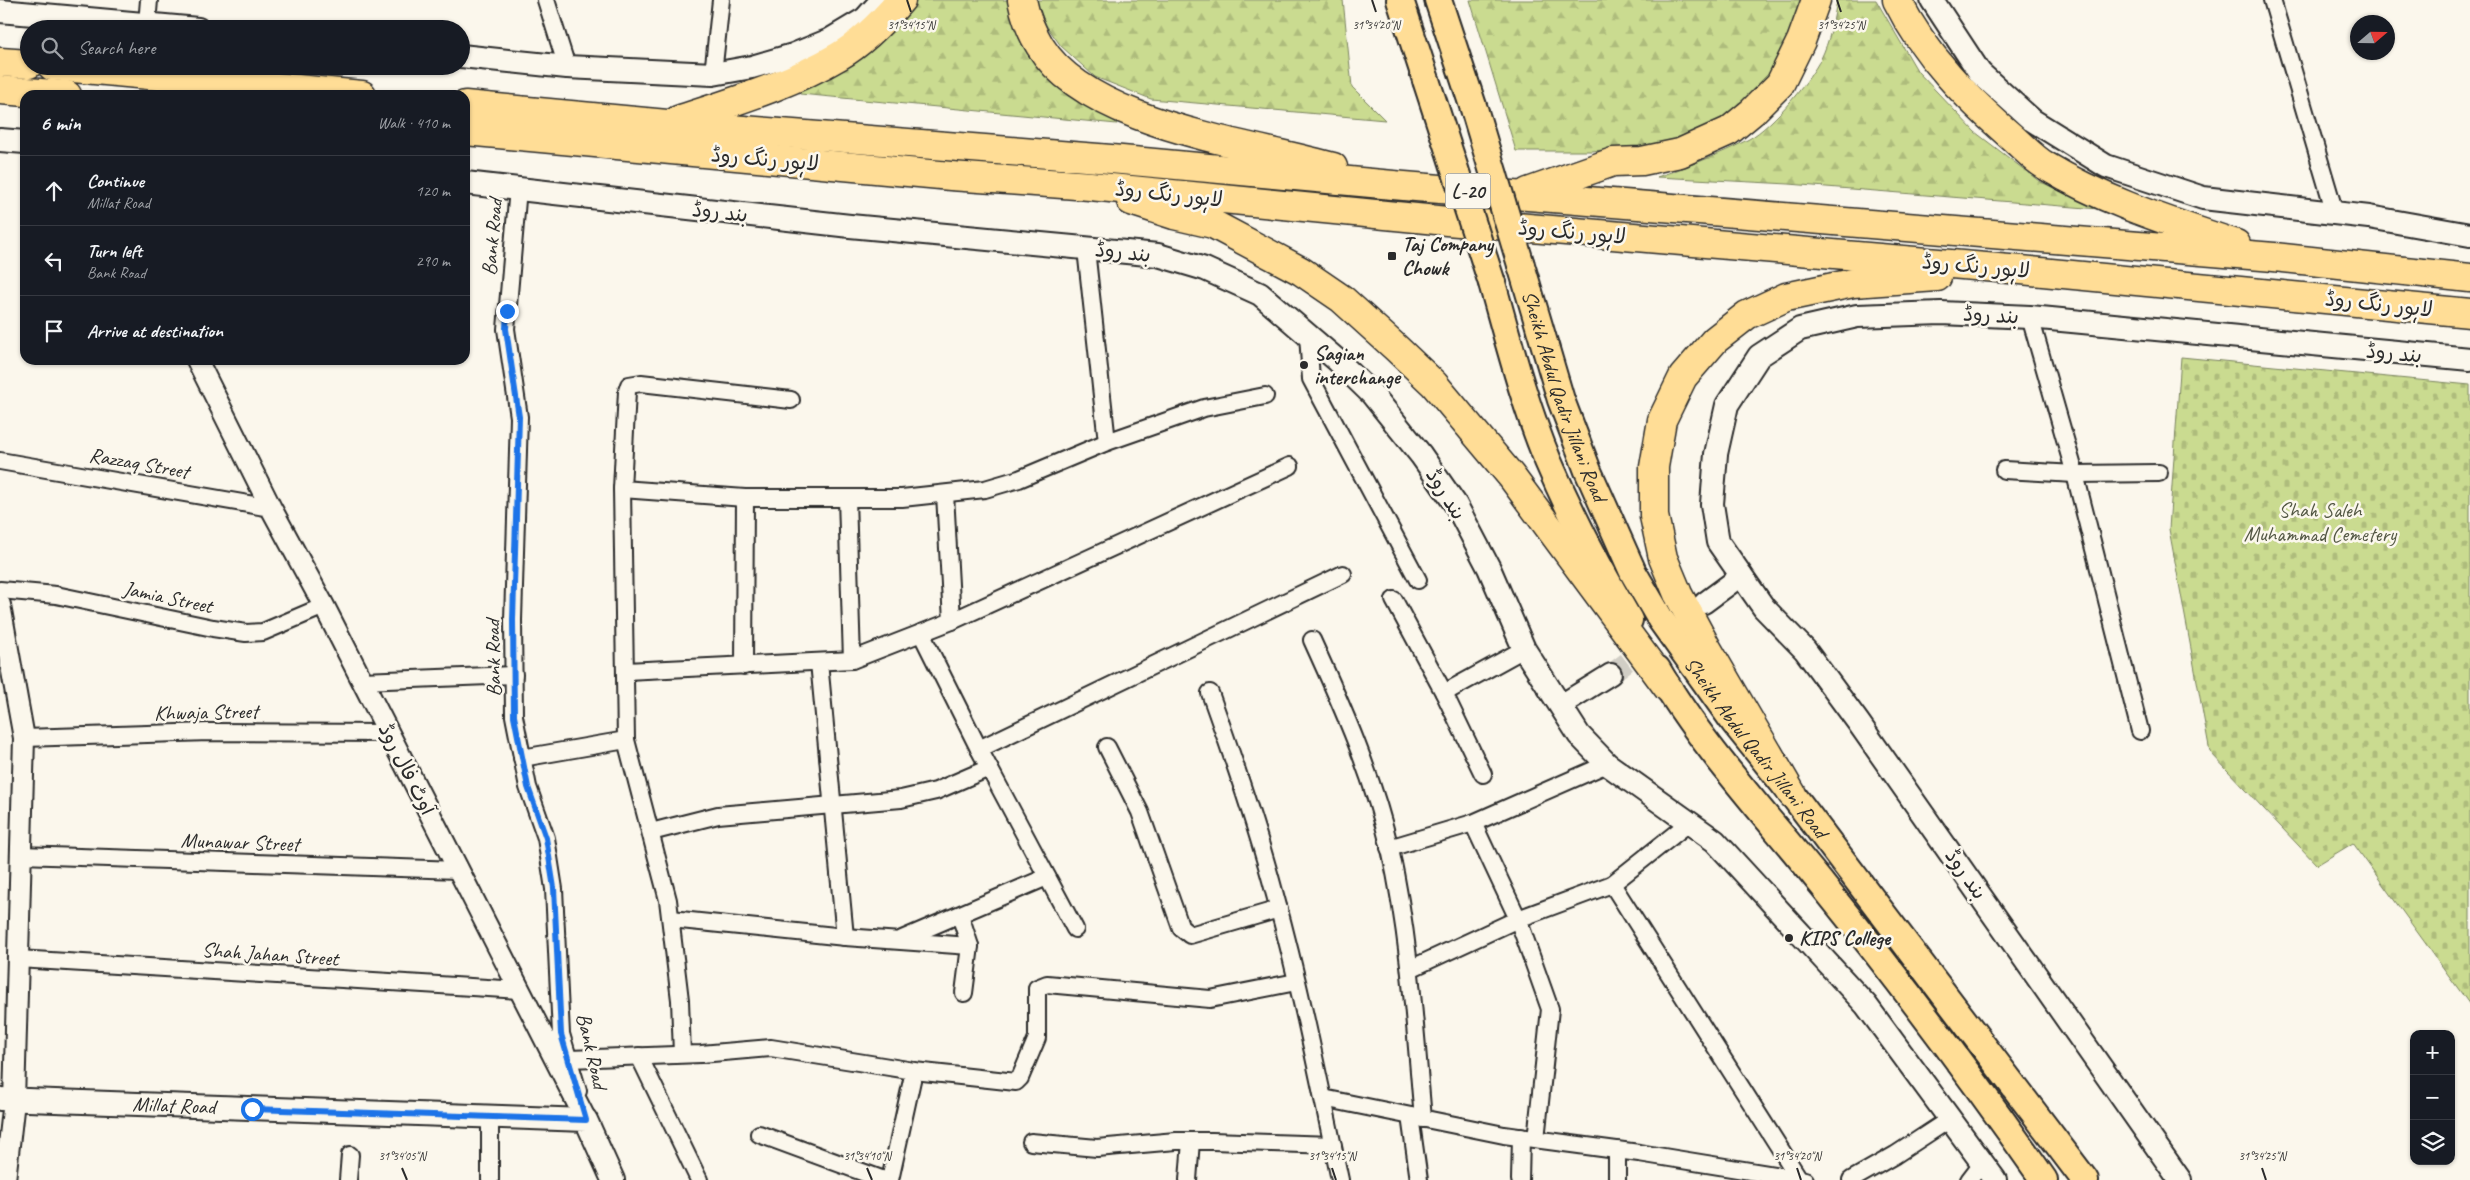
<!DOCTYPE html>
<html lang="en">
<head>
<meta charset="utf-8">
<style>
	body { margin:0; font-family:Caveat,"Playpen Sans Arabic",sans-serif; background:#20242c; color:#f1f3f6 }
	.controls { position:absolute; right:15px; bottom:15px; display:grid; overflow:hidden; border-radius:10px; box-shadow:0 1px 4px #0004 }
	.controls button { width:45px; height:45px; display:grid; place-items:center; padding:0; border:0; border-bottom:1px solid #363941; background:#171b24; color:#f1f3f6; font:25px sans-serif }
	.compass { position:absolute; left:2350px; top:15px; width:45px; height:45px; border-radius:50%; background:#171b24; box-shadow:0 1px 4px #0004; rotate:70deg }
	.stop { position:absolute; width:15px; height:15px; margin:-11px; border:4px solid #1a73e8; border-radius:50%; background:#fff }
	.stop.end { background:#1a73e8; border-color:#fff; box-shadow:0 1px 5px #0008 }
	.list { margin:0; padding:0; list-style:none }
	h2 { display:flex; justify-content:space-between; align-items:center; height:65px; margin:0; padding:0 20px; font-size:21px }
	h2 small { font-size:16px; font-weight:400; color:#9ea1a6 }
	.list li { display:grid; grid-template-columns:32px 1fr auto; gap:15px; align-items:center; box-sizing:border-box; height:70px; padding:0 20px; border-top:1px solid #363941 }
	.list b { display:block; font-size:19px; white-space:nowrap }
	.list p { margin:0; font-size:16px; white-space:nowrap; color:#9ea1a6 }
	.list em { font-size:16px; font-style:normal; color:#9ea1a6 }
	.icon { flex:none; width:28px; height:28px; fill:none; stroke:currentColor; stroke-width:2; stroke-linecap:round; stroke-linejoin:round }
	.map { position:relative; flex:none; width:2470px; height:1180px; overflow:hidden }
	.search { position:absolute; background:#171b24; box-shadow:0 1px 4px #0004; left:20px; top:20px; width:450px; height:55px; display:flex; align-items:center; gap:12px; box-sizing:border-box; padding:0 18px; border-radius:28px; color:#9ea1a6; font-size:19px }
	.panel { position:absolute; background:#171b24; box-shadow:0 1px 4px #0004; left:20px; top:90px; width:450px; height:275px; border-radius:15px }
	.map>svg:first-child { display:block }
	.forest { fill:url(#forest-firs); stroke:#7a835e }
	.cemetery { fill:url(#cemetery-stones); stroke:#7a835e }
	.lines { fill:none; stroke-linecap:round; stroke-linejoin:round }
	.tertiary-tunnel { stroke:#d1cec5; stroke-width:20; stroke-dasharray:20 10; stroke-linecap:butt }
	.minor-casing { stroke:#2b2b2b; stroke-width:20 }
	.tertiary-casing { stroke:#2b2b2b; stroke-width:24 }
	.secondary-casing { stroke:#2b2b2b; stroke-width:26 }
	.primary-casing { stroke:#2b2b2b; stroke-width:30 }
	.motorway-casing { stroke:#2b2b2b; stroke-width:31 }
	.minor { stroke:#fbf7ec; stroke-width:16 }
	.tertiary { stroke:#fbf7ec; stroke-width:20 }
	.secondary { stroke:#fbf7ec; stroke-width:22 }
	.primary { stroke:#ffdd96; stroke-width:26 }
	.motorway { stroke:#ffdd96; stroke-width:28 }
	.primary-bridge-casing { stroke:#2b2b2b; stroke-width:30; stroke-linecap:butt }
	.primary-bridge { stroke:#ffdd96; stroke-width:26 }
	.route { stroke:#1a73e8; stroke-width:6 }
	.ticks { fill:none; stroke:#2b2b2b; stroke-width:2 }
	.poi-dot { fill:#2b2b2b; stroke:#fbf7ec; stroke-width:2 }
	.labels { text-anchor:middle; stroke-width:5; stroke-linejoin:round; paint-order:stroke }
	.shield { fill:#fbf7ec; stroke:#696865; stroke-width:1 }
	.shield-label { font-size:20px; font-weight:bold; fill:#2b2b2b }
	.street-label { font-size:21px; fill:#2b2b2b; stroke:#fbf7ec }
	.poi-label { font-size:21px; font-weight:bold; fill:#2b2b2b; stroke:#fbf7ec; text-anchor:start }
	.park-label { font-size:21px; fill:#535744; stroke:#fbf7ec }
	.ticks-label { font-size:12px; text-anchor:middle; fill:#2b2b2b; stroke:#fbf7ec; stroke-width:5; stroke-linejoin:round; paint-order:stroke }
</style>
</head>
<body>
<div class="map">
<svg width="2470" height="1180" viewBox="0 0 2470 1180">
	<defs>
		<pattern id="forest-firs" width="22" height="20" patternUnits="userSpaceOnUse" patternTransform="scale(1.25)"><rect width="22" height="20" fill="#cadb90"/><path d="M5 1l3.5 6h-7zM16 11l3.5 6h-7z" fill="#aebc7c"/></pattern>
		<pattern id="cemetery-stones" width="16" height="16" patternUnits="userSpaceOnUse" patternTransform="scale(1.25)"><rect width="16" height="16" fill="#cadb90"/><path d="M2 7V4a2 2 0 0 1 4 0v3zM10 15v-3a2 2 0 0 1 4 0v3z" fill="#aebc7c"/></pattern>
	</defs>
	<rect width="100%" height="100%" fill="#fbf7ec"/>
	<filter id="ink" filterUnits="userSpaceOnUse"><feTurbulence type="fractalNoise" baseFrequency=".02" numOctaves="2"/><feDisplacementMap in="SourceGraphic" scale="10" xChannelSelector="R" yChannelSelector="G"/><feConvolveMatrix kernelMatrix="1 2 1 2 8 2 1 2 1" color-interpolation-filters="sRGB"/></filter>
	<g filter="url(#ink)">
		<g class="forest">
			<path d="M901 0H1022L1024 9 1096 95 1117 124 800 94 808 71Z"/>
			<path d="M1035 0H1343L1352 87 1385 120 1151 99 1095 77 1061 46 1046 25Z"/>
			<path d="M1470 0H1804L1774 73 1734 117 1675 142 1644 147 1591 151H1516Z"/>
			<path d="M1837 0H1876L1918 72 1975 132 2039 181 2099 209 1789 184 1657 177C1688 166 1720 155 1749 139 1773 126 1814 77 1824 52 1831 35 1834 18 1837 0Z"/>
		</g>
		<path class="cemetery" d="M2181 357 2470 385V1005L2353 843 2317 865 2210 752 2169 529Z"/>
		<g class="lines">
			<path class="tertiary-tunnel" d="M1611 674 1679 622"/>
			<g class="minor-casing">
				<g id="minor">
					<path d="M546 0 567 67"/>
					<path d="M2272 0 2335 213"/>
					<path d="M147 24 149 0"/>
					<path d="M713 74 721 0"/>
					<path d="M518 188 506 329 519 417 513 620 514 716 528 787 546 838 554 889 561 1034 578 1091"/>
					<path d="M1086 249 1107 442"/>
					<path d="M2030 317 2075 474 2140 731"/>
					<path d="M1308 335 1311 379 1418 580"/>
					<path d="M0 461 271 508"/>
					<path d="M2004 470 2075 474 2159 473"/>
					<path d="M622 489 745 498H902L985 489 1019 479 1107 442 1204 408 1265 396"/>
					<path d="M945 494 952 621"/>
					<path d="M847 498 852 660"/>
					<path d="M0 590 56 595 213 628 246 633 263 632 324 606"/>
					<path d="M1394 600 1444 693 1483 774"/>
					<path d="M921 633 979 749 1075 929"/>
					<path d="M1312 640C1343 708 1373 776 1390 849 1410 938 1415 1028 1423 1119"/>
					<path d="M819 662 845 937"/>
					<path d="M744 666 745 498"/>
					<path d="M626 671 852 660 952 621 1290 466"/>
					<path d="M362 681 514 675"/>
					<path d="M1210 693C1234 760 1257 827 1275 895 1301 989 1320 1085 1340 1180"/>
					<path d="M1444 693 1524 649"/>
					<path d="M24 738 209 732 388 733"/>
					<path d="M1107 747 1140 812 1181 928 1190 935 1279 909"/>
					<path d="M979 749 1343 574"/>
					<path d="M522 758 626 740"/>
					<path d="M1473 823 1518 919 1550 1009 1536 1139"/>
					<path d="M651 832 718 815 901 799 936 791 989 768"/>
					<path d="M1389 848 1473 823 1607 764"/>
					<path d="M21 855 458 870"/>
					<path d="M1612 884 1800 1180"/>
					<path d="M960 915 970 946 964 993"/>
					<path d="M671 919 845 937 970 946"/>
					<path d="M902 939 1047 877"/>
					<path d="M18 959 520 990"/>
					<path d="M1410 969 1518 919 1612 884 1690 822"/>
					<path d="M682 1054 680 1000 668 900 626 740 622 489 627 391 629 385 641 383 791 400"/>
					<path d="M639 1056 699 1180"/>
					<path d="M569 1059 701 1054 771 1048 914 1071 1016 1082 1020 1078 1037 1038V988L1047 984 1210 999 1296 982"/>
					<path d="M1323 1098 1504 1135 1639 1153 1805 1180"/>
					<path d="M1410 1116 1419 1180"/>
					<path d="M490 1117V1180"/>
					<path d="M759 1134 884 1180"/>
					<path d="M1031 1142 1097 1148 1176 1141H1212L1333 1145"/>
					<path d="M1617 1150V1180"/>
					<path d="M348 1180 350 1155"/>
					<path d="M890 1180 914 1071"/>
					<path d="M1188 1180 1191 1141"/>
					<path d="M1520 1180 1521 1137"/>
					<path d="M1851 1180 1895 1155 1950 1119"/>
					<path d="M1969 1180 1982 1163"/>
				</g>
			</g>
			<g class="tertiary-casing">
				<g id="tertiary">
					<path d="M197 360 271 508 324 606 586 1120"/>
					<path d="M1704 603 1742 575"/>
					<path d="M0 605 24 738 14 1101 5 1180"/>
					<path d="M1561 705 1611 674"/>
				</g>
			</g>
			<g class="secondary-casing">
				<g id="secondary">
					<path d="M1932 0 1980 73 2032 120 2106 166 2203 198 2369 217 2470 235"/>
					<path d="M0 11 198 29"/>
					<path d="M461 56 567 67 713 74 752 67 793 55 830 40 865 19 882 0"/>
					<path d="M0 140 25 142"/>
					<path d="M465 183 850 226 1158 255 1205 269 1260 294 1338 361 1372 394 1421 455 1456 505 1489 568 1524 649 1579 735 1607 764 1715 841 1866 1005 1995 1180"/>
					<path id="s1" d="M0 1099 586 1120 613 1180"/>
					<path d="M2180 1180 1858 722 1805 650 1764 608 1718 542 1712 504 1716 454 1727 405 1759 356 1800 329 1857 316 1941 313 2030 317 2470 359"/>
				</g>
			</g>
			<g class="primary-casing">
				<g id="primary">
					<path d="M1400 0 1426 80"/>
					<path d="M1438 0 1475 112"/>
					<path id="s2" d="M1521 265 1561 400 1588 471 1633 572 1661 620 1734 722 1792 794 2085 1180"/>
					<path d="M1492 283C1509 343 1524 403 1548 461 1571 515 1599 569 1629 620"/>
					<path d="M1657 669C1702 747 1768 817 1824 887 1901 982 1974 1080 2044 1180"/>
				</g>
			</g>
			<g class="motorway-casing">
				<g id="motorway">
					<path d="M1022 0C1025 15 1032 33 1040 46 1088 125 1249 143 1333 167"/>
					<path d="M1897 0C1924 55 1968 99 2014 139 2024 148 2034 159 2046 166 2105 202 2171 222 2236 244"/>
					<path d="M0 62 29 64"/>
					<path d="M52 66 362 95"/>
					<path d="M0 90 67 95"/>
					<path d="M465 105 667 124 1111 159 1404 186 2274 257 2470 278"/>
					<path d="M678 120C732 102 790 85 839 56 862 43 884 20 901 0"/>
					<path d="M465 131 951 176 1090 186 1447 221 2021 270 2470 313"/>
					<path d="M1528 192 1613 162 1642 161 1680 153 1729 131 1752 112 1780 84 1801 41 1816 0"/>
					<path d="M1131 201 1174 215 1213 224 1301 271 1342 299 1395 347 1434 384 1511 476 1668 688"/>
					<path d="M1792 794 1707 648 1678 594 1663 558 1654 516V467L1662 420 1683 377 1715 340 1747 315 1786 297 1853 283 1937 277"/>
				</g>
			</g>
			<use href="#minor" class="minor"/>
			<use href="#tertiary" class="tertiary"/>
			<use href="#secondary" class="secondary"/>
			<use href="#primary" class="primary"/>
			<use href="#motorway" class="motorway"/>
			<g class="primary-bridge-casing">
				<g id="primary-bridge">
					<path d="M1426 80 1492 283"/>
					<path d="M1475 112 1521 265"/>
				</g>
			</g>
			<use href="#primary-bridge" class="primary-bridge"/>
		</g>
	</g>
	<g class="lines" filter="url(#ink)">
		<path class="route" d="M252 1109 586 1120 561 1034 554 888 546 838 528 787 514 716 513 620 519 417 506 329 507 311"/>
	</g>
	<path class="ticks" d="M907 0 911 12M1372 0 1376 12M1837 0 1841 12M402 1168 407 1180M867 1168 872 1180M1332 1168 1336 1180M1797 1168 1801 1180M2262 1168 2266 1180"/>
	<g class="poi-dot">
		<rect x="1387" y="251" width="10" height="10" rx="2.5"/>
		<circle cx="1304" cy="365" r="5"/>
		<circle cx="1789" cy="938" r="5"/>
	</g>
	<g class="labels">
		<rect class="shield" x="1445.5" y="173.5" width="45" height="35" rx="4"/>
		<g class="shield-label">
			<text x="1468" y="198">L-20</text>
		</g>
		<g class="street-label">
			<text transform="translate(765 159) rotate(5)" y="7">لاہور رنگ روڈ</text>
			<text transform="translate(1169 194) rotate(6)" y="7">لاہور رنگ روڈ</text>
			<text transform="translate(720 212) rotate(6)" y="7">بند روڈ</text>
			<text transform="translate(1572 232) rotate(5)" y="7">لاہور رنگ روڈ</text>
			<text transform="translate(492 237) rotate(-85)" y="7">Bank Road</text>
			<text transform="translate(1123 252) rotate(6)" y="7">بند روڈ</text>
			<text transform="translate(1976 266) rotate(5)" y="7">لاہور رنگ روڈ</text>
			<text transform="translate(2379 304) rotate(6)" y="7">لاہور رنگ روڈ</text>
			<text transform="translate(1991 315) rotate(3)" y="7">بند روڈ</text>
			<text transform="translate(2394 353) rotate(5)" y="7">بند روڈ</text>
			<text dy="7" stroke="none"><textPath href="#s2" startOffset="138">Sheikh Abdul Qadir Jillani Road</textPath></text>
			<text transform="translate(139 463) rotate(10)" y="7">Razzaq Street</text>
			<text transform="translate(1446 494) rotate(58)" y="7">بند روڈ</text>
			<text transform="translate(168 597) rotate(12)" y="7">Jamia Street</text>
			<text transform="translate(493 658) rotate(-91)" y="7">Bank Road</text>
			<text transform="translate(206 712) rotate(-1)" y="7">Khwaja Street</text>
			<text dy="7" stroke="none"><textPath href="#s2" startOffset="542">Sheikh Abdul Qadir Jillani Road</textPath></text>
			<text transform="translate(407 769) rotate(63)" y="7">آوٹ فال روڈ</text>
			<text transform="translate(240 842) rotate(2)" y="7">Munawar Street</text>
			<text transform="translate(1966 874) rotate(55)" y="7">بند روڈ</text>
			<text transform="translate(270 954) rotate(4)" y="7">Shah Jahan Street</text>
			<text transform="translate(592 1051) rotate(77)" y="7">Bank Road</text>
			<text dy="7" stroke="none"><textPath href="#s1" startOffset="174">Millat Road</textPath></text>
		</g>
		<g class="poi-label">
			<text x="1402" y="251">Taj Company<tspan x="1402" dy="24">Chowk</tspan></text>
			<text x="1314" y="360">Sagian<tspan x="1314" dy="24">interchange</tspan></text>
			<text x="1799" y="945">KIPS College</text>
		</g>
		<g class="park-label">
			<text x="2320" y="517">Shah Saleh<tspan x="2320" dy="24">Muhammad Cemetery</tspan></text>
		</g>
	</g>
	<g class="ticks-label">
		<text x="1376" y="29">31°34'20"N</text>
		<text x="911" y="29">31°34'15"N</text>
		<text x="1841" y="29">31°34'25"N</text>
		<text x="402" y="1160">31°34'05"N</text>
		<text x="867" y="1160">31°34'10"N</text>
		<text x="1332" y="1160">31°34'15"N</text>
		<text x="1797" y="1160">31°34'20"N</text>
		<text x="2262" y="1160">31°34'25"N</text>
	</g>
</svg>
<div class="controls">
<button>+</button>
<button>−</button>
<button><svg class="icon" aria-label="layers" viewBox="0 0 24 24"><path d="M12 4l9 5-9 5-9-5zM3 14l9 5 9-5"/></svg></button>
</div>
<svg class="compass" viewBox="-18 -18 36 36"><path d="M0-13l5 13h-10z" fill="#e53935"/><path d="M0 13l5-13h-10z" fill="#9ea1a6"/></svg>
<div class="stop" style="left:252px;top:1109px"></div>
<div class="stop end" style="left:507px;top:311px"></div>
<div class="search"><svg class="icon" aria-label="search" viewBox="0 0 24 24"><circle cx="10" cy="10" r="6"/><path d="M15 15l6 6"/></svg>Search here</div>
<section class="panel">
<h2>6 min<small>Walk · 410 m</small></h2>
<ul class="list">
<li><svg class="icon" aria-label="ahead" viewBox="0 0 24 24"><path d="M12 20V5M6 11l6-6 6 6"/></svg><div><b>Continue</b><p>Millat Road</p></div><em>120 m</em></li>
<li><svg class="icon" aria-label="left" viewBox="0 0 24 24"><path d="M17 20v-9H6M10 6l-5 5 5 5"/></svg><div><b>Turn left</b><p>Bank Road</p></div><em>290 m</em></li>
<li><svg class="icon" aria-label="arrive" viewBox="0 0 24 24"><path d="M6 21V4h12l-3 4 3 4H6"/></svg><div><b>Arrive at destination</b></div></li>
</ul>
</section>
</div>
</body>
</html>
